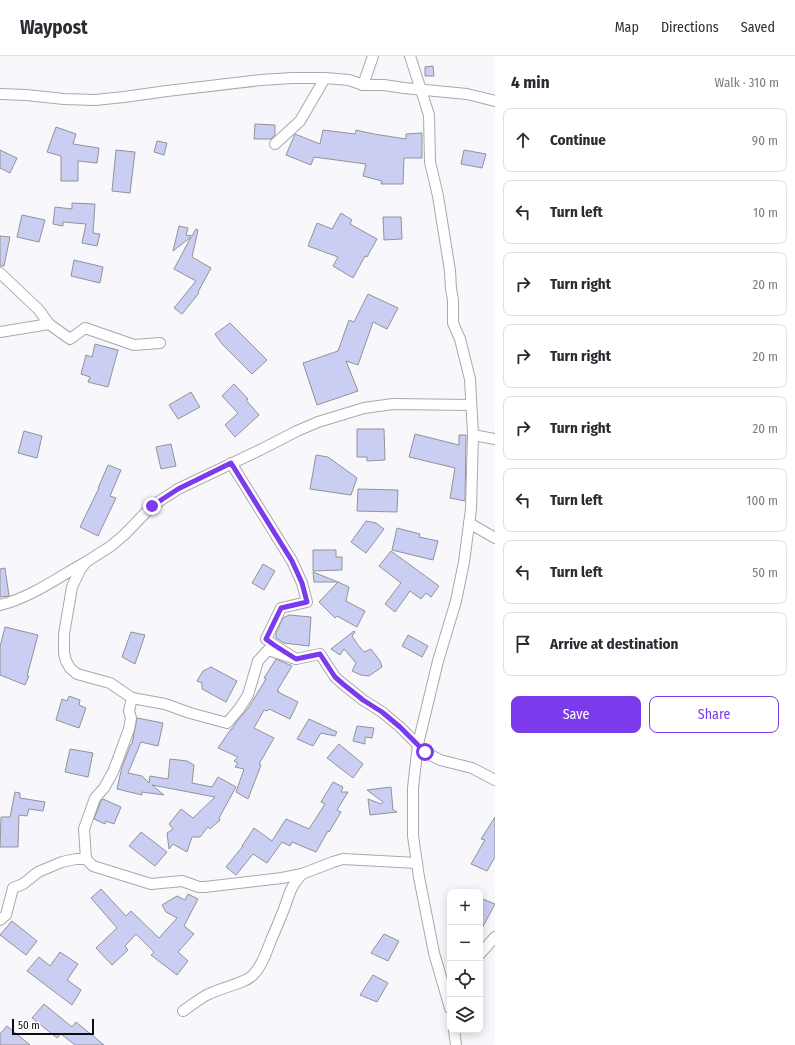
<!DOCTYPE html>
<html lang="en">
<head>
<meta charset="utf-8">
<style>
	body { margin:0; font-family:"Fira Sans Condensed",sans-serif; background:#f2f2f3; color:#2b2b33 }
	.controls { position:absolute; right:12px; bottom:12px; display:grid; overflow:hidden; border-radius:8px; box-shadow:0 2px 10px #0003 }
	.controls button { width:36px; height:36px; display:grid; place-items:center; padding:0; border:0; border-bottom:1px solid #e1e1e2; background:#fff; color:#2b2b33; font:20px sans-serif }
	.scale { position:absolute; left:12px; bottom:10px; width:82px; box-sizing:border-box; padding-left:4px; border:2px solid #0e0e0f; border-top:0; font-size:11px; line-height:14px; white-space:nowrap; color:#0e0e0f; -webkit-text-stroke:3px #fff; paint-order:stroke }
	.stop { position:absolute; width:12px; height:12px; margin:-9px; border:3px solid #7c3aed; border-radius:50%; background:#fff }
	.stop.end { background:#7c3aed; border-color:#fff; box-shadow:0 1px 4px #0008 }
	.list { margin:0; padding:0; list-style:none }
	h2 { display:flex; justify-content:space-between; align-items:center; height:52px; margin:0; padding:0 16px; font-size:17px }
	h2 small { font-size:13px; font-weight:400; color:#7c7c81 }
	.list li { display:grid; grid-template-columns:26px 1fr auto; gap:12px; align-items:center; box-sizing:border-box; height:64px; margin:0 8px 8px; padding:0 8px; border:1px solid #e1e1e2; border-radius:8px }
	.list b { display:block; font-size:15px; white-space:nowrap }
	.list em { font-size:13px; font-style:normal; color:#7c7c81 }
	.actions { display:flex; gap:8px; padding:12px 16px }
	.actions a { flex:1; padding:9px 0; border:1px solid #7c3aed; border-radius:8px; text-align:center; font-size:14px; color:#7c3aed }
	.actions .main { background:#7c3aed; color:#fff }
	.icon { flex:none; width:22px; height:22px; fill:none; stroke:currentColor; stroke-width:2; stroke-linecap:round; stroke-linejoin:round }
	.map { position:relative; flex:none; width:495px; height:989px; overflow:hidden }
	header { display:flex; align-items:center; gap:24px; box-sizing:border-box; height:56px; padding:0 20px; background:#fff; border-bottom:1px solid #e1e1e2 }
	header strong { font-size:19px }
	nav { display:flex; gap:22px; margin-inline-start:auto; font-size:14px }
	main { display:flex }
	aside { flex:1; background:#fff }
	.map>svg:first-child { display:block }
	.building { fill:#cacef2; stroke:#929396 }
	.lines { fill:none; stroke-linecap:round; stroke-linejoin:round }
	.street-casing { stroke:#a9a9ac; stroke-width:12 }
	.street { stroke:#fff; stroke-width:10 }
	.route { stroke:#7c3aed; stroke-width:5 }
</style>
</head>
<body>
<header>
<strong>Waypost</strong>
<nav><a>Map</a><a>Directions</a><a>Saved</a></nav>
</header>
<main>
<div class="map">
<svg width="495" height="989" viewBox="0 0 495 989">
	<rect width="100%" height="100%" fill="#f8f8fc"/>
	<g class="building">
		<path d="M433 10 434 20H425V11Z"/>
		<path d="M255 68 275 69V79L271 83H254Z"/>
		<path d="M56 71 76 78 73 88 99 92 97 107 78 105V125H61V100L47 96Z"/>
		<path d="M323 74 355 78 356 74 374 78 406 83V78L422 77V102H404L403 128H381L382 125 363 120 366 108 314 101 311 109 286 99 295 78 320 88Z"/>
		<path d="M157 85 167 87 164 99 154 96Z"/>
		<path d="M0 94 17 102 10 117 0 112Z"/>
		<path d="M116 94 135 96 130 137 112 135Z"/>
		<path d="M464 94 486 98 482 112 461 108Z"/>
		<path d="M72 147 95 148 93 177 100 178 97 190 82 187 86 168 63 166V170L53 168 55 151 72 153Z"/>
		<path d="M341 157 352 164 350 168 377 183 367 201 365 200 353 222 333 210 338 201 308 190 317 167 332 173Z"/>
		<path d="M22 159 45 164 39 186 17 181Z"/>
		<path d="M383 161H401L402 183 384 184Z"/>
		<path d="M179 170 188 172 186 179 192 180 196 173 198 174 192 201 211 212 198 236 199 237 182 258 174 252 196 225 174 213 191 181 173 195Z"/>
		<path d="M0 180 10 181 4 210H0Z"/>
		<path d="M74 204 103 211 100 227 71 220Z"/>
		<path d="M368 238 398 252 387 273 373 266 358 309 346 305 358 335 317 349 303 307 338 295 349 264 354 266Z"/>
		<path d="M230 267 267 304 252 318 222 288 215 278Z"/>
		<path d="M95 288 118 294 108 331 88 326 90 321 81 318 86 299 92 301Z"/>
		<path d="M234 328 248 343 246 344 259 359 235 381 225 369 238 357 222 340Z"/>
		<path d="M191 336 200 351 178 363 169 349Z"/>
		<path d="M357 373H384L385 404 367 405V401H357Z"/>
		<path d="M24 375 42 380 37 402 18 397Z"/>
		<path d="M415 378 459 389V379H466L465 445 450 442 455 412 409 401Z"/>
		<path d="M171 388 176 410 161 413 156 391Z"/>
		<path d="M316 399 328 401 357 422 351 439 310 433Z"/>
		<path d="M108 409 121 414 110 440 116 442 98 480 80 471 99 432H98Z"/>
		<path d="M358 433 398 434 397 456 357 455Z"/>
		<path d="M366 465 376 467 384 473 366 497 351 486Z"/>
		<path d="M397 472 420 478 419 481 438 485 433 504 392 494Z"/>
		<path d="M313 494H336V501H342V514L313 515Z"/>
		<path d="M391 495 439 530 431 541 426 537 421 543 410 535 395 556 385 548 401 527 379 510Z"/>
		<path d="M263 508 275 515 264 534 252 527Z"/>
		<path d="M5 512 9 540 0 541V513Z"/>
		<path d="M313 516 338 526H314Z"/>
		<path d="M338 526 349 531 346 545 365 555 357 571 337 560 335 562 319 546Z"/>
		<path d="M289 559 311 561 309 590 284 587 276 582V577L283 562Z"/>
		<path d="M5 571 38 579 27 620H29L25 629 0 619V591Z"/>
		<path d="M354 575 355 576 352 580 358 589 364 596 371 593 380 605 382 611 369 620 361 619 352 615 356 607 344 593 340 599 331 593Z"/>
		<path d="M131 576 145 579 135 608 122 601Z"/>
		<path d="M408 579 428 590 422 601 402 590Z"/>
		<path d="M276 603 292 610 277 635H279L278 636 298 646 290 663 269 653 267 655 264 654 254 672 274 682 259 708 261 709 248 743 236 736 244 713 235 711 238 707 234 705 238 701 218 692 231 673H232L237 665 249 651 266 623 264 622Z"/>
		<path d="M211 611 237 625 226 646 202 633V627L197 625 203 615Z"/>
		<path d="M69 640 80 644 79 649 86 652 79 672 56 664 62 643 67 645Z"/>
		<path d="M137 662 163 667 158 690 141 686 128 717 142 720 149 727 150 720 168 723 170 703 187 705 194 709 192 727 212 731 218 721 236 731 219 762 220 764 210 773 208 771 200 781H192L187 796 173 788 169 793 167 777 173 773 169 768 181 753 193 762 215 741 152 729 164 739 142 736V739L117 733 122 711 131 688H132Z"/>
		<path d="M309 663 337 676 335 680 321 677 313 690 297 683Z"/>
		<path d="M357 670 374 672 372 682 365 681V688L353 685Z"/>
		<path d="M339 688 363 708 353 722 327 702Z"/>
		<path d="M70 693 93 697 88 721 65 716Z"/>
		<path d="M333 726 343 731 341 736H348L337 754 341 756 329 776 328 775 316 796 292 786 290 790 282 786 267 807 253 798 236 819 226 811 243 790H242L254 772 272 785 286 763 309 773 325 748 321 746Z"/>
		<path d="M391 731 393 754 397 756 370 759 368 743 381 748 383 746 367 734Z"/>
		<path d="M15 736 20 737V742L45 746 43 755 29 753 27 760 19 759 18 791H0L1 761H10Z"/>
		<path d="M103 743 121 751 114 768 106 765 105 768 94 763 101 745Z"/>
		<path d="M495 761V801L487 815 471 808 485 784 481 783Z"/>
		<path d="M141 776 167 796 155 810 129 790Z"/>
		<path d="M101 833 126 860 131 855 159 882 177 862 166 856 162 849 177 840 185 844 188 838 198 843 184 870 194 878 178 896 188 905 177 919 151 899 154 896 136 878 125 890 128 894 112 909 96 892 117 872 91 842Z"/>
		<path d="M480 842 495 848 480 876Z"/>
		<path d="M12 865 37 885 26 899 0 879Z"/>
		<path d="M384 878 399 885 388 905 371 897Z"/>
		<path d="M60 896 78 908 67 924 81 934 72 949 27 915 39 901 50 910Z"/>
		<path d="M373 919 388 927 377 946 360 939Z"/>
		<path d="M44 948 72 971 76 966 104 989H75L61 978 57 982 32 962Z"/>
		<path d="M7 970 30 989H0V978Z"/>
	</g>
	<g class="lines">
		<g class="street-casing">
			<g id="street">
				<path d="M410 0 429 59 430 106 438 140 450 215 451 233 453 244V267L460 283 470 323 473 379 471 453 464 506 456 545 438 605 418 688 413 732V780L419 821 434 897 450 952"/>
				<path d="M363 29 373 0"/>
				<path d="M0 38 26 39 64 43 95 44 124 41 167 35 261 24 292 22H325L349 24 363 29H384L404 32 467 38 495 45"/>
				<path d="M275 88 300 65 325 22"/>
				<path d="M0 217 39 254 49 268"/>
				<path d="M0 276 49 268 70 283 85 272 134 289 160 287"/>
				<path d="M473 379 495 383"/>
				<path d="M469 467 495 482"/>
				<path d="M0 549C30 542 57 522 84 507"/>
				<path d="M296 603 320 598 335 621 343 628 363 644 382 656 400 671 425 696 440 704 472 712 495 724"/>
				<path d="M132 642 165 648 190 657 227 667 239 653 248 639 258 605 268 594 296 603 274 589 266 583 281 552 307 546 302 527 292 505 231 407"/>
				<path d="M86 803 93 810 151 828 182 825 199 831H205L282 822 302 818 333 806 343 803 417 807"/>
				<path d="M0 864 6 859 13 832 23 828 38 816 62 806 76 803H86L84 773 95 742 104 732 113 716 118 703 129 673 131 662 129 655 132 642 110 627 77 618 70 612 66 605 64 597V578L72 531 80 514 86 506 111 490 124 479 152 450 178 433 260 394 297 375 318 366 364 352 393 348 471 349"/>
				<path d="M480 898 495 881"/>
				<path d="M183 955C192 949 200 942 209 938 220 932 246 927 253 919 262 910 267 895 271 884 276 873 280 863 284 853 290 837 290 831 302 818"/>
				<path d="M454 974 456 989"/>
			</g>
		</g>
		<use href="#street" class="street"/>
	</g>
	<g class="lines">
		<path class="route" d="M152 450 178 433 231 407 292 505 302 527 307 546 281 552 266 583 274 589 296 603 320 598 335 621 343 628 363 644 382 656 400 671 425 696"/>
	</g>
</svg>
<div class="controls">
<button>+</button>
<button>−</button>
<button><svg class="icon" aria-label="locate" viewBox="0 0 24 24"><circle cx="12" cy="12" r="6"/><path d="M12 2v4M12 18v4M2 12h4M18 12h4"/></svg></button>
<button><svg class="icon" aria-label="layers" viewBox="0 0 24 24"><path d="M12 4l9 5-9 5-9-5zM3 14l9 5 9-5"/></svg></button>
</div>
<div class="scale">50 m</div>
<div class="stop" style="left:425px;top:696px"></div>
<div class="stop end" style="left:152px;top:450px"></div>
</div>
<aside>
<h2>4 min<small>Walk · 310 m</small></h2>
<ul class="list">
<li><svg class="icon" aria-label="ahead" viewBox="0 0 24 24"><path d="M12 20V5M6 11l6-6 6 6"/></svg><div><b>Continue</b></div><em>90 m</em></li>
<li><svg class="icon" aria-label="left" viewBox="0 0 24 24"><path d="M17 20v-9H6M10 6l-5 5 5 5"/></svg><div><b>Turn left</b></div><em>10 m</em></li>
<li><svg class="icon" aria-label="right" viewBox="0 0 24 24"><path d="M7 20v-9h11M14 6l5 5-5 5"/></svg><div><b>Turn right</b></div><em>20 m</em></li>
<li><svg class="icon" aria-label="right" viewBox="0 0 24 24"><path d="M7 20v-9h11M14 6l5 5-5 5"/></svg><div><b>Turn right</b></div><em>20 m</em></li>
<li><svg class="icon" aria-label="right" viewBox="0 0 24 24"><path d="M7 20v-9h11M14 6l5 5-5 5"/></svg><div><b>Turn right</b></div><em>20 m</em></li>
<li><svg class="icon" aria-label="left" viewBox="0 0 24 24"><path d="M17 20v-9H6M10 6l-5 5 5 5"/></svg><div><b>Turn left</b></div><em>100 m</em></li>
<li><svg class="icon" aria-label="left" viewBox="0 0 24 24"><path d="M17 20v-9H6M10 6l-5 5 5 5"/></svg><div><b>Turn left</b></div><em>50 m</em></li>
<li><svg class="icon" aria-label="arrive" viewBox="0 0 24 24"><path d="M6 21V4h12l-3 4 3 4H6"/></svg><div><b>Arrive at destination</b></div></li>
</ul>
<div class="actions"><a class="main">Save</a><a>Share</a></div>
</aside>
</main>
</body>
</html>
